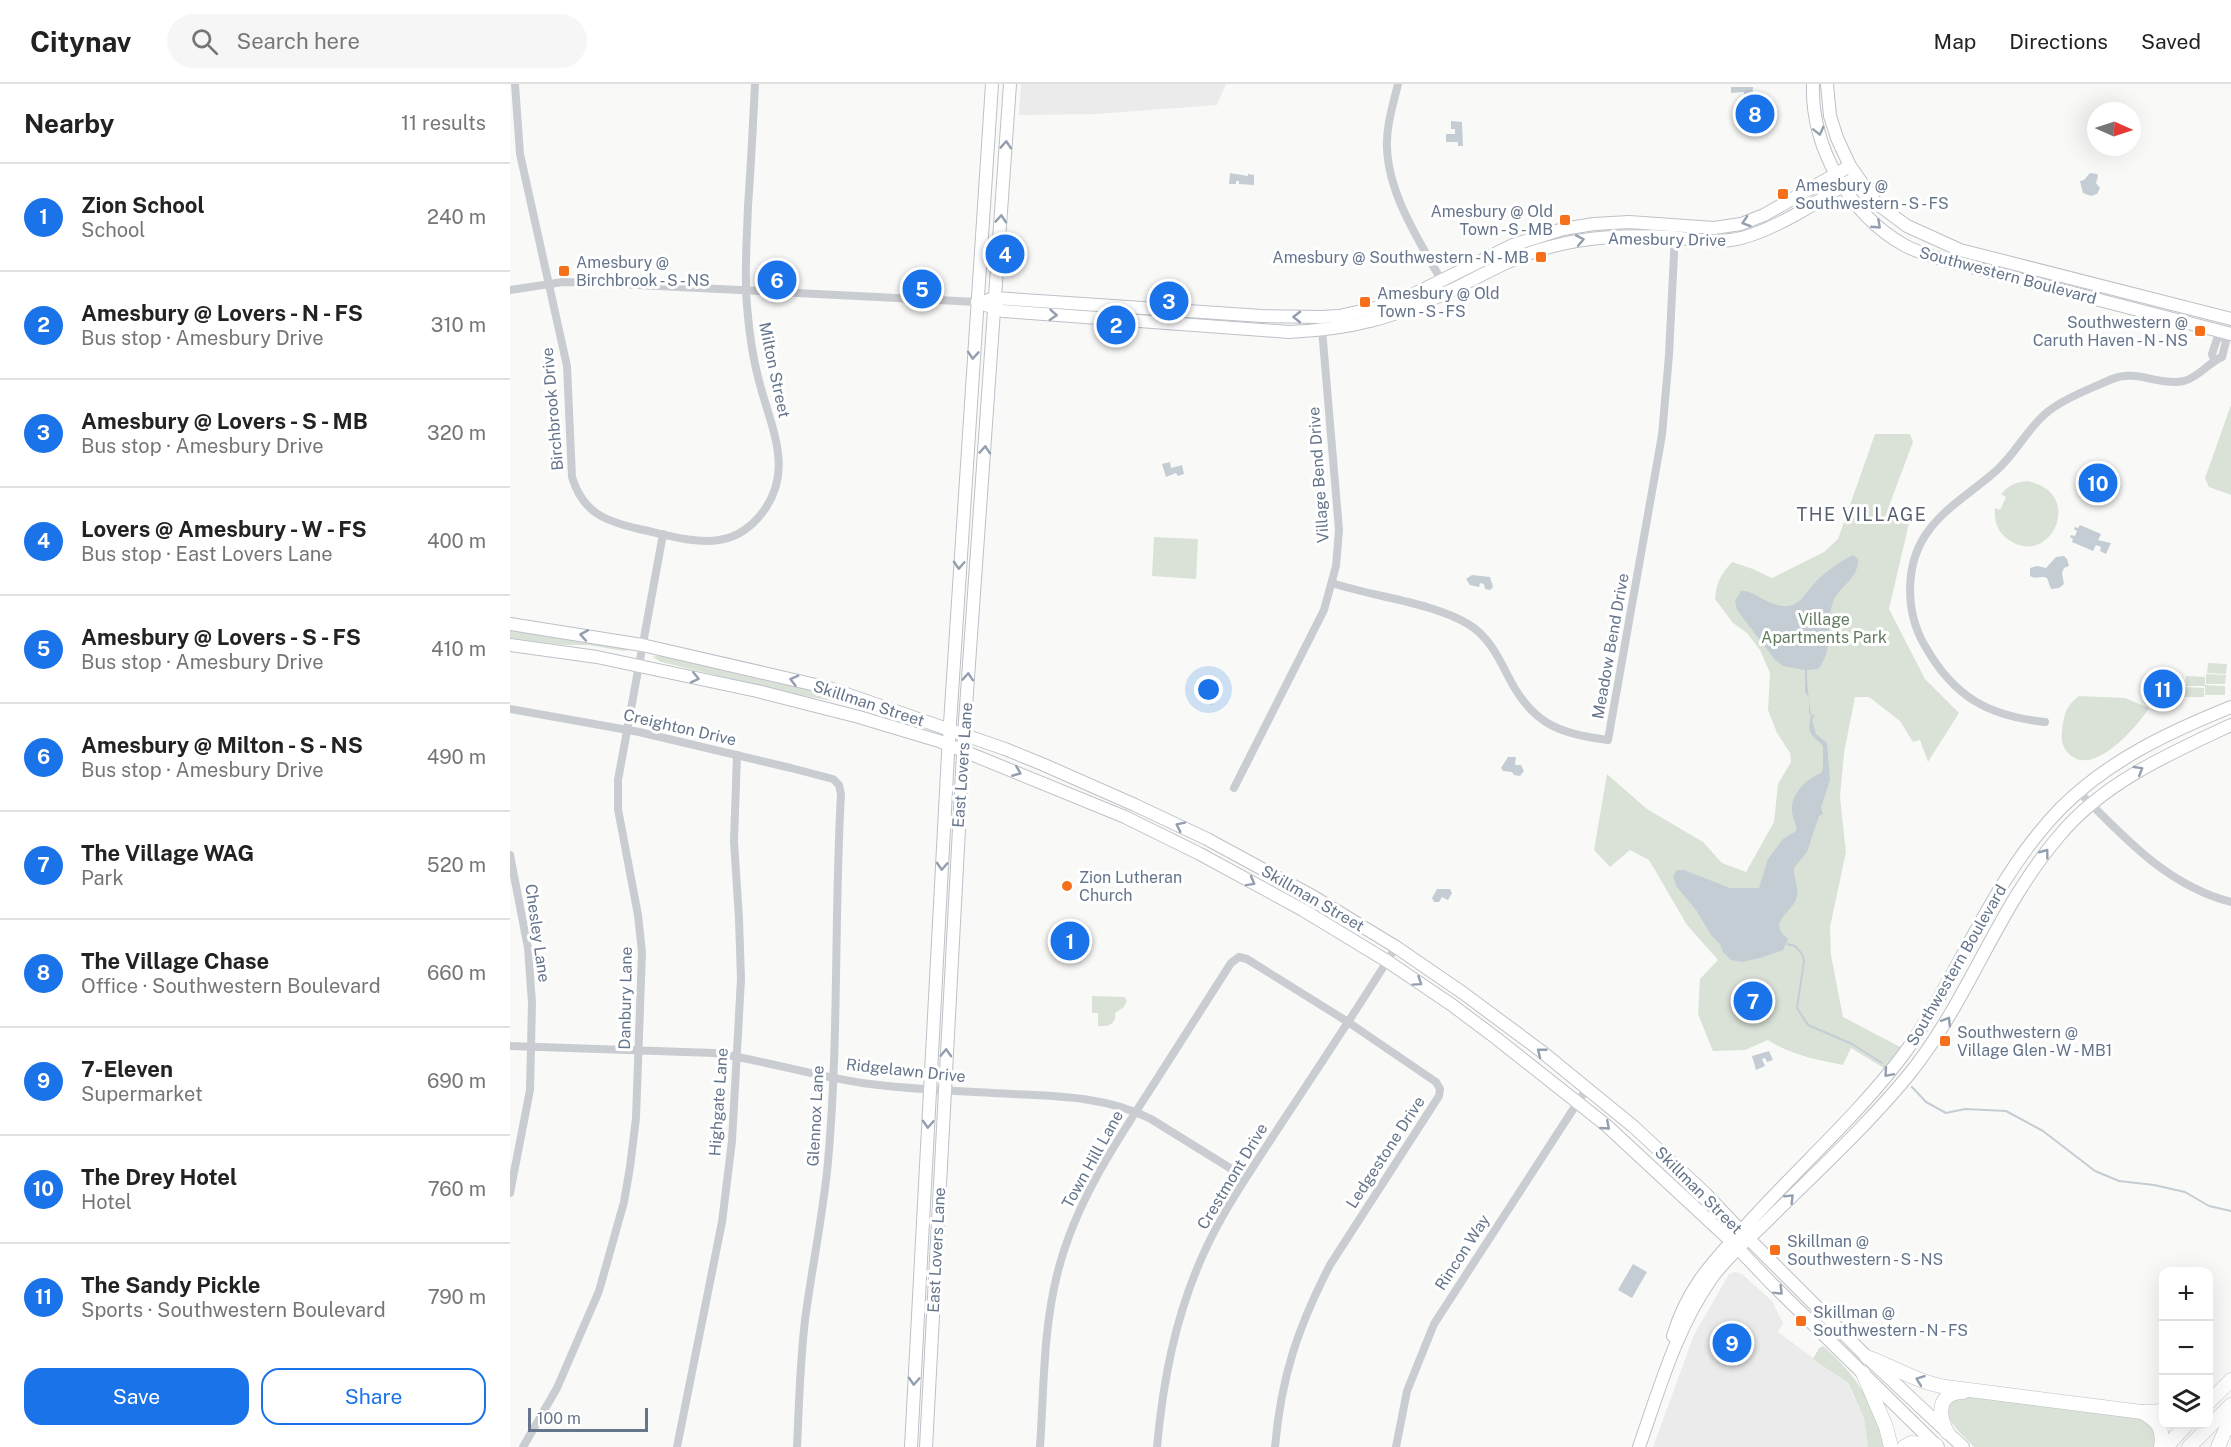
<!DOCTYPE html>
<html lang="en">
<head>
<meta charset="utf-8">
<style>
	body { margin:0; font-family:"Public Sans",sans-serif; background:#f6f6f6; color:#222 }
	.controls { position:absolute; right:18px; bottom:18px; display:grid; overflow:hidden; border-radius:12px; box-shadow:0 6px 24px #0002 }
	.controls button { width:54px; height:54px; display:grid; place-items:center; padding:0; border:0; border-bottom:2px solid #e0e0e0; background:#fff; color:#222; font:30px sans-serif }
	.compass { position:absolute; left:1577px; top:18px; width:54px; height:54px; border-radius:50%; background:#fff; box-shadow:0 6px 24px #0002; rotate:93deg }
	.scale { position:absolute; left:18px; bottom:15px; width:120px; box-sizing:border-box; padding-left:6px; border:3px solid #65758b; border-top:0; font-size:16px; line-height:21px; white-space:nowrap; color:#65758b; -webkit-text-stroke:4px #fff; paint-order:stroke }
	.you { position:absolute; left:699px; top:606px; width:21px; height:21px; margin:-15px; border:4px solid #fff; border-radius:50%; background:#1a73e8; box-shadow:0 0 0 9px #1a73e833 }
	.badge { display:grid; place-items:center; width:39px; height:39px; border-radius:50%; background:#1a73e8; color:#fff; font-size:20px; font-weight:700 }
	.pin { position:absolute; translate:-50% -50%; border:3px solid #fff; box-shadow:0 2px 6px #0006 }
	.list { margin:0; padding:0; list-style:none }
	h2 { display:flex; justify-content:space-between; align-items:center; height:78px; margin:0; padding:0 24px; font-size:26px }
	h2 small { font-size:20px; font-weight:400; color:#767676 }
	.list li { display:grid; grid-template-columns:39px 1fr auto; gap:18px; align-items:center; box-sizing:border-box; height:108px; padding:0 24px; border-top:2px solid #e0e0e0 }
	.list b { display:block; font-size:22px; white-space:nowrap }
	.list p { margin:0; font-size:20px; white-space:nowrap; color:#767676 }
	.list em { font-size:20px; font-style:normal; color:#767676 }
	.actions { display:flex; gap:12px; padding:18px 24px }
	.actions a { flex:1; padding:14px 0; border:2px solid #1a73e8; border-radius:18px; text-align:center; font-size:21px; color:#1a73e8 }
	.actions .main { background:#1a73e8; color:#fff }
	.icon { flex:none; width:33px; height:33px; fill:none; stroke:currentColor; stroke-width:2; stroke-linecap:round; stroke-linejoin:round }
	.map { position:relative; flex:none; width:1721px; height:1363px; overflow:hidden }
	header { display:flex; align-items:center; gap:36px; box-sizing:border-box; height:84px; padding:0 30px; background:#fff; border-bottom:2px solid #e0e0e0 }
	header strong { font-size:28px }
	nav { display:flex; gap:33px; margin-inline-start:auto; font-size:21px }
	.search { width:420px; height:54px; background:#f6f6f6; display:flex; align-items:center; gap:15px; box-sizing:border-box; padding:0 21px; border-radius:33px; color:#767676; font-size:22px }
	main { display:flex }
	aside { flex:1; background:#fff }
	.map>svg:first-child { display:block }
	.built { fill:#eaebea }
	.green { fill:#dae2d8 }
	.water { fill:#c4cdd4 }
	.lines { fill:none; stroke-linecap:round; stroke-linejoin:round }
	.stream { stroke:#c4cdd4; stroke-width:2 }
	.secondary-casing { stroke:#bdc1c7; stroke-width:14 }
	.primary-casing { stroke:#bcbfc4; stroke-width:15 }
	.street { stroke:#c9ccd1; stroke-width:8 }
	.secondary { stroke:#fff; stroke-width:12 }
	.primary { stroke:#fff; stroke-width:14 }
	.oneway { stroke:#939eae }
	.poi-dot { fill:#f66f1b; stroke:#fff; stroke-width:2 }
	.labels { text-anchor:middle; stroke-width:6; stroke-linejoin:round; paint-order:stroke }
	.poi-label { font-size:16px; fill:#65758b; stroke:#fff; text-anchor:start }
	.street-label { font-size:16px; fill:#65758b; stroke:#fff }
	.park-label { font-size:16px; fill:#637c61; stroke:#fff }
	.neighbourhood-label { font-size:18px; letter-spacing:1.5px; fill:#545f70; stroke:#fff }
</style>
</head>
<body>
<header>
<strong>Citynav</strong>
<div class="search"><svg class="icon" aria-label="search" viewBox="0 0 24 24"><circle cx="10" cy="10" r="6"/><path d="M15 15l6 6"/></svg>Search here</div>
<nav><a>Map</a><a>Directions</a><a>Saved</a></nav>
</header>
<main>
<aside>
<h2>Nearby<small>11 results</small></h2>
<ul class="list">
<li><span class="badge">1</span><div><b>Zion School</b><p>School</p></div><em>240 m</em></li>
<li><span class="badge">2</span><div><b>Amesbury @ Lovers - N - FS</b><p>Bus stop · Amesbury Drive</p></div><em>310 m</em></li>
<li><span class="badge">3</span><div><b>Amesbury @ Lovers - S - MB</b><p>Bus stop · Amesbury Drive</p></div><em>320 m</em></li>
<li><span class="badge">4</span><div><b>Lovers @ Amesbury - W - FS</b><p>Bus stop · East Lovers Lane</p></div><em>400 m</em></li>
<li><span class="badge">5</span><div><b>Amesbury @ Lovers - S - FS</b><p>Bus stop · Amesbury Drive</p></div><em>410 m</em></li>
<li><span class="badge">6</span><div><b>Amesbury @ Milton - S - NS</b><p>Bus stop · Amesbury Drive</p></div><em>490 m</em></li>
<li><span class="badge">7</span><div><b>The Village WAG</b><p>Park</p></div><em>520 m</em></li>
<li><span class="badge">8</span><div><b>The Village Chase</b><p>Office · Southwestern Boulevard</p></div><em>660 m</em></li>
<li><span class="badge">9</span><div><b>7-Eleven</b><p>Supermarket</p></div><em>690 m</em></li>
<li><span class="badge">10</span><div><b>The Drey Hotel</b><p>Hotel</p></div><em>760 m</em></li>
<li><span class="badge">11</span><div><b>The Sandy Pickle</b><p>Sports · Southwestern Boulevard</p></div><em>790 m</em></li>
</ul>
<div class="actions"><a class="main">Save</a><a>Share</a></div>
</aside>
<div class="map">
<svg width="1721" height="1363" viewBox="0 0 1721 1363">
	<rect width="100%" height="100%" fill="#f9faf7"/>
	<g class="built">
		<path d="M511 0H716L707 21 586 30 509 31Z"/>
		<path d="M1225 1188 1232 1190 1262 1217 1273 1239 1268 1248 1337 1299 1354 1334 1358 1363H1143L1184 1251 1219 1190Z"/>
	</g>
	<g class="green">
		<path d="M1721 321V411L1699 403 1695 394Z"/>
		<path d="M1365 350H1400L1403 358 1379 422 1400 435 1379 525 1415 595 1449 629 1418 678 1410 656 1403 658 1390 637 1359 613H1345L1334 669 1330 713 1336 768 1320 843 1321 871 1333 933 1394 965 1377 986 1341 964 1333 981C1306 976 1281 971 1258 956L1235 966 1203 967 1188 930 1190 895 1208 876 1177 841 1139 776 1120 766 1100 783 1084 766 1097 690 1137 725 1193 758 1212 779 1236 788 1264 738 1268 700 1281 678 1280 669 1267 649 1258 626 1260 589 1250 566 1237 549 1223 539 1205 515C1206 499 1211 490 1222 478L1243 485 1262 494 1314 468 1328 455Z"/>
		<path d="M1517 397C1577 408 1540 485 1499 456 1487 448 1484 437 1485 424L1490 426 1496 413 1491 410C1499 401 1506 398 1517 397Z"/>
		<path d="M644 453 688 455 686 495 642 492Z"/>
		<path d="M0 542 121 565 114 567 78 561H54L0 554Z"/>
		<path d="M151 571 293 601 350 621V622L284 610 151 578 143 573Z"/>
		<path d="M1698 579 1717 580 1716 590 1697 589Z"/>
		<path d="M1696 590 1716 591 1715 600H1696Z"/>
		<path d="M1676 592 1695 593V601L1715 602V611H1695V602H1676Z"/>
		<path d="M1675 603 1694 604V613H1675Z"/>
		<path d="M1569 612 1615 614 1639 624C1627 643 1583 694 1559 670 1550 661 1551 651 1553 639 1555 627 1558 620 1569 612Z"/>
		<path d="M582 912 615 913 617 917 614 923 605 929C607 940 598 943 588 942V929H582Z"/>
		<path d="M1313 1262C1348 1292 1363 1320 1379 1363H1358L1354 1334 1338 1299 1303 1275 1309 1264Z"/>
		<path d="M1457 1312 1634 1333 1644 1338 1645 1363H1464C1449 1348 1417 1321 1457 1312Z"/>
	</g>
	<g class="water">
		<path d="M1221 3H1243L1242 16H1234V8L1221 9Z"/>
		<path d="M941 37 952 38 953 62H948V58H936V50H945V45H941Z"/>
		<path d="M720 89 738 92V90L744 91V101L729 100V97H726V100H719Z"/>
		<path d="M1580 89 1587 90 1588 92 1586 99 1590 104 1587 110 1581 112 1573 109 1570 97 1574 96Z"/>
		<path d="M660 378 661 384 672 381 674 390 668 392 666 389 656 393 652 380Z"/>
		<path d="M1570 441 1591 450 1588 456 1601 459 1596 470 1590 467 1591 463 1586 461 1583 467 1562 458 1563 455 1560 453 1561 451 1565 452 1567 447 1564 445 1565 443 1568 444Z"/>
		<path d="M1343 471 1348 475C1349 495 1329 502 1323 518 1315 541 1325 565 1308 585L1297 586C1297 602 1299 615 1301 630L1305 632 1302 635 1306 650 1317 659 1320 696 1311 724 1313 730 1309 732 1297 768 1284 784C1283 793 1289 802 1287 812 1284 829 1255 837 1278 855L1273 866 1250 874 1232 878 1221 876 1213 868 1210 860 1201 851 1186 826 1166 802 1163 792 1167 786H1174L1220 804H1249L1258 775 1273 755 1286 747C1287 739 1283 735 1282 728 1280 711 1297 694 1311 689L1313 685V662C1302 651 1296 650 1301 632L1299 628V614L1295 608V586L1273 582 1265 576 1227 526 1225 517 1231 507C1243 505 1259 524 1278 522 1290 521 1295 510 1302 502 1312 490 1329 478 1343 471Z"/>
		<path d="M1554 472 1557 475 1559 482 1554 484 1552 489 1554 500 1549 504 1541 505 1537 494C1531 491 1526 496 1520 492V484L1527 482 1536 484 1546 473Z"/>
		<path d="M962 491 980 493 983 503 980 506 975 505 974 500 970 499 969 503 960 501 956 495Z"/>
		<path d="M695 601 703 605 700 612 705 614 702 621 688 615Z"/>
		<path d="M998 673H1006L1005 681H1011L1014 687 1010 692 1004 691 1002 688 993 687 991 684Z"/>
		<path d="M927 805H940L942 809 938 816 932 813 929 818H924L922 814Z"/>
		<path d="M1259 967 1263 976 1257 978 1255 974 1252 975 1255 982 1246 986 1242 972Z"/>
		<path d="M1123 1180 1137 1188 1122 1214 1108 1206Z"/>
	</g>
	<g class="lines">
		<g class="stream">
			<path d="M1277 860 1285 862 1292 870 1294 877 1287 924 1298 941 1342 960 1372 979"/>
			<path d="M1402 1003 1416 1018 1436 1029 1455 1025 1496 1027 1533 1047 1585 1087 1609 1097 1644 1101 1675 1108 1699 1122 1721 1127"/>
		</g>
		<g class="secondary-casing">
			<g id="secondary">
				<path d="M1303 0C1301 63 1339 130 1394 161 1410 170 1428 174 1446 179L1721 250"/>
				<path d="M1317 0 1320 32 1327 54 1340 82 1366 119 1397 142 1450 166 1721 235"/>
				<path d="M478 216 485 214 752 232 811 233 829 232 865 224 902 211 1003 161 1053 145 1084 140 1119 138 1204 144 1231 140 1254 131 1340 82"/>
				<path d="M467 218 493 227 779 248C843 245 883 234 940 207 971 192 1002 173 1036 164 1077 152 1119 151 1162 153 1181 155 1201 159 1221 156 1259 151 1314 114 1346 93"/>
				<path d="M0 540 132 561 319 604 495 665 532 680 625 721 697 755 804 813 886 863 953 909 1031 967 1124 1043 1196 1110 1231 1147 1357 1273 1453 1363"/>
				<path d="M0 561 87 573 247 607 349 633 429 657 615 733 690 770 793 826 877 877 942 921 986 954 1096 1041 1221 1157 1261 1199 1428 1363"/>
				<path d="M1163 1252C1179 1199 1207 1174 1243 1134 1294 1078 1351 1028 1396 967 1413 944 1426 919 1440 894 1473 834 1503 773 1551 724 1599 676 1659 648 1721 623"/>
				<path d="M401 1363 438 670 482 0"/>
				<path d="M416 1363 454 651 500 0"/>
				<path d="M1129 1363C1149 1306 1166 1245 1201 1195 1216 1173 1238 1156 1257 1137 1306 1088 1358 1041 1401 988 1459 915 1488 823 1549 752 1594 698 1659 670 1721 641"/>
			</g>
		</g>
		<g class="primary-casing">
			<g id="primary">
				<path d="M1357 1273C1384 1283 1407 1298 1436 1303L1632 1328 1654 1327"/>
				<path d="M1353 1289 1376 1343 1381 1363"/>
				<path d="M1698 1319 1721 1296"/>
				<path d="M1632 1328C1648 1337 1654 1344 1651 1363"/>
				<path d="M1437 1348C1428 1331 1427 1308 1453 1308"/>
				<path d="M1394 1363 1401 1359 1426 1361"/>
				<path d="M1656 1363 1677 1340"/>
				<path d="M1679 1363 1721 1321"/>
				<path d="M1708 1363 1721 1333"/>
			</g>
		</g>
		<g class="street">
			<path d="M5 0 10 70 57 282 62 393C73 429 95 437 129 445 154 450 183 460 209 456 225 454 237 446 248 434 288 389 260 343 248 293 242 270 239 246 237 222 234 188 237 156 238 122 241 81 243 41 245 0"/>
			<path d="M888 0C883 21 876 42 877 64 879 115 914 164 938 208"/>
			<path d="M0 206 53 198 87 199 467 218"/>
			<path d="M1704 276 1702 270 1707 255 1718 249"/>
			<path d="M822 499C864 513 921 518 958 540 977 551 988 572 997 590 1021 639 1046 649 1098 656L1152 351 1159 271 1165 150"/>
			<path d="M0 625 129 648 281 684 323 695 329 701 331 710C324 833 329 956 318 1078 313 1131 302 1183 295 1236 290 1278 289 1321 287 1363"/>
			<path d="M1535 638C1478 632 1444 613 1415 562 1395 528 1394 479 1419 446 1437 422 1465 406 1487 386 1505 370 1516 347 1534 331 1550 316 1582 304 1602 295 1626 285 1649 302 1674 297 1689 293 1698 279 1712 273L1718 249"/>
			<path d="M724 704 814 526 826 482 829 446 811 233"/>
			<path d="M1568 707C1614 753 1656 801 1721 818"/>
			<path d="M0 771 18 864 22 919 20 1006 0 1109"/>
			<path d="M0 962 204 969C254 976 303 992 352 999 401 1006 452 1007 502 1010 549 1012 598 1013 641 1035L736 1094"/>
			<path d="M13 1363 47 1304 89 1207 114 1118 120 1083 126 1034 132 868 128 831 108 725V696L153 450"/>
			<path d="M167 1363 212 1138 222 1057 231 895 229 835 224 757 227 671"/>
			<path d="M530 1363C534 1304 533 1244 548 1187 565 1121 601 1066 638 1009 665 966 693 923 721 879L729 873 737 875 838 938 926 998 930 1005 929 1012 820 1181C788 1243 771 1293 765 1363"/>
			<path d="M647 1363C653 1297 665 1234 692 1173 712 1127 742 1085 769 1043 808 984 848 924 886 863"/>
			<path d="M886 1363 897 1307 924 1240 1077 1004"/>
		</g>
		<use href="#secondary" class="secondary"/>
		<use href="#primary" class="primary"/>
	</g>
	<defs><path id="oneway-chevron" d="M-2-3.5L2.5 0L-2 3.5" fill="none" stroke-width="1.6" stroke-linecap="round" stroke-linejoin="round" transform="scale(1.5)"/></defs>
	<g class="oneway">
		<use href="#oneway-chevron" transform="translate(1309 47) rotate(76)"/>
		<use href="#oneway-chevron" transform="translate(496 61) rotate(-86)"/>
		<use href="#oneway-chevron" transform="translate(491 135) rotate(-86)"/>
		<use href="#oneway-chevron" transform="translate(1236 138) rotate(162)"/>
		<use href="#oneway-chevron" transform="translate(1367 141) rotate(43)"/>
		<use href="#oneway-chevron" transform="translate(1070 156) rotate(-11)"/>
		<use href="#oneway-chevron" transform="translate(543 231) rotate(4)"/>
		<use href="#oneway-chevron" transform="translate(787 233) rotate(-179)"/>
		<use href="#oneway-chevron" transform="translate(463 271) rotate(94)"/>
		<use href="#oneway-chevron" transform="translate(475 366) rotate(-86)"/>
		<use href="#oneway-chevron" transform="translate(449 481) rotate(93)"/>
		<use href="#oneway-chevron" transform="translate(74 551) rotate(-170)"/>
		<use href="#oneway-chevron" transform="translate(458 593) rotate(-86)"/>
		<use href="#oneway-chevron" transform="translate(185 594) rotate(13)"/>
		<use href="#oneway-chevron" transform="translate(284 596) rotate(-165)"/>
		<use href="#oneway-chevron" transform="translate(1629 686) rotate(-31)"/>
		<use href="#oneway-chevron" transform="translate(507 688) rotate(22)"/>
		<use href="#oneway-chevron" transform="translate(670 742) rotate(-154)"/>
		<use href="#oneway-chevron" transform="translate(1535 769) rotate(-53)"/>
		<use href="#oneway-chevron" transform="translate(432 782) rotate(93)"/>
		<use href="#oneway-chevron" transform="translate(741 798) rotate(29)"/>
		<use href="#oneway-chevron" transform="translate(908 898) rotate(34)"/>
		<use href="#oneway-chevron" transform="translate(1437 937) rotate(-58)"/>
		<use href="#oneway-chevron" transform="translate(1031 968) rotate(-142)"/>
		<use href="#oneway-chevron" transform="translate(436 969) rotate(-88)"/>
		<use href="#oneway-chevron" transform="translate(1378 989) rotate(131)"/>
		<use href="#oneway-chevron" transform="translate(418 1040) rotate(93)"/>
		<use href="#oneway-chevron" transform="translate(1096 1042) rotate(41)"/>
		<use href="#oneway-chevron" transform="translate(1280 1114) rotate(-45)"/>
		<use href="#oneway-chevron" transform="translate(1269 1207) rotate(45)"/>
		<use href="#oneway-chevron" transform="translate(1410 1296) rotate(-160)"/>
		<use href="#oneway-chevron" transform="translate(404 1297) rotate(93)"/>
	</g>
	<g class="poi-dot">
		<rect x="1267" y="104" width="12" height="12" rx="3"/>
		<rect x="1049" y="130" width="12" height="12" rx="3"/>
		<rect x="1025" y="167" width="12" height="12" rx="3"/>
		<rect x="48" y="181" width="12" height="12" rx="3"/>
		<rect x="849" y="212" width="12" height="12" rx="3"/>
		<rect x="1684" y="241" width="12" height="12" rx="3"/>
		<circle cx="557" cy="802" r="6"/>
		<rect x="1429" y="951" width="12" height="12" rx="3"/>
		<rect x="1259" y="1160" width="12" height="12" rx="3"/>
		<rect x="1285" y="1231" width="12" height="12" rx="3"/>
	</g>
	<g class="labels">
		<g class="poi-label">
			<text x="1285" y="107">Amesbury @<tspan x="1285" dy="18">Southwestern - S - FS</tspan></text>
			<text x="1043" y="133" text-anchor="end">Amesbury @ Old<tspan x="1043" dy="18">Town - S - MB</tspan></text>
			<text x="1019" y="179" text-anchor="end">Amesbury @ Southwestern - N - MB</text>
			<text x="66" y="184">Amesbury @<tspan x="66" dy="18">Birchbrook - S - NS</tspan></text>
			<text x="867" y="215">Amesbury @ Old<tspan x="867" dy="18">Town - S - FS</tspan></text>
			<text x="1678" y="244" text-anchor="end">Southwestern @<tspan x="1678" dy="18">Caruth Haven - N - NS</tspan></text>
			<text x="569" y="799">Zion Lutheran<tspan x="569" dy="18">Church</tspan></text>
			<text x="1447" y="954">Southwestern @<tspan x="1447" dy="18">Village Glen - W - MB1</tspan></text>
			<text x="1277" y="1163">Skillman @<tspan x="1277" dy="18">Southwestern - S - NS</tspan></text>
			<text x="1303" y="1234">Skillman @<tspan x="1303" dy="18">Southwestern - N - FS</tspan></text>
		</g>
		<g class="street-label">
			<text transform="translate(1157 155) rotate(1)" y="6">Amesbury Drive</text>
			<text transform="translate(1498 191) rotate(15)" y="6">Southwestern Boulevard</text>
			<text transform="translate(265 286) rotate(78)" y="6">Milton Street</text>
			<text transform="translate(42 325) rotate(-95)" y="6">Birchbrook Drive</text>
			<text transform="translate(808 391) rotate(-94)" y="6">Village Bend Drive</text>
			<text transform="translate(1100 562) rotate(-80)" y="6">Meadow Bend Drive</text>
			<text transform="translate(359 619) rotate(18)" y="6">Skillman Street</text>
			<text transform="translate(170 643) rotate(13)" y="6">Creighton Drive</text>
			<text transform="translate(452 681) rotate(-86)" y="6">East Lovers Lane</text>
			<text transform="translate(803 814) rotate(30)" y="6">Skillman Street</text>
			<text transform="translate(28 849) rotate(82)" y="6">Chesley Lane</text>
			<text transform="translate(1446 881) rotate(-60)" y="6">Southwestern Boulevard</text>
			<text transform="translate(115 914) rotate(-89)" y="6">Danbury Lane</text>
			<text transform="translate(396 986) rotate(6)" y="6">Ridgelawn Drive</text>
			<text transform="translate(208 1018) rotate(-86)" y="6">Highgate Lane</text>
			<text transform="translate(305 1032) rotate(-87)" y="6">Glennox Lane</text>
			<text transform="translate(875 1068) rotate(-57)" y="6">Ledgestone Drive</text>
			<text transform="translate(582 1075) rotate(-61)" y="6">Town Hill Lane</text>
			<text transform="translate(722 1092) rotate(-59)" y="6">Crestmont Drive</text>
			<text transform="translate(1189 1106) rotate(45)" y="6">Skillman Street</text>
			<text transform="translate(426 1166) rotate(-87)" y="6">East Lovers Lane</text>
			<text transform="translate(952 1168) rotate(-57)" y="6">Rincon Way</text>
		</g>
		<g class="park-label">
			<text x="1314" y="541">Village<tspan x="1314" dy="18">Apartments Park</tspan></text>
		</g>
		<g class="neighbourhood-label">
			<text x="1352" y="437">THE VILLAGE</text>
		</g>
	</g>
</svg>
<div class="controls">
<button>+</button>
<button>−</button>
<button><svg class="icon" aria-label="layers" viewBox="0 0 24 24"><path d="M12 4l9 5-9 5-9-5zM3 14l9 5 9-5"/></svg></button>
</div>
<svg class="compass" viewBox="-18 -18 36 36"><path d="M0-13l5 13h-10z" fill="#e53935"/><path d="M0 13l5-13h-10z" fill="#767676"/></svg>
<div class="scale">100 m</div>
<div class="you"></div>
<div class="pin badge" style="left:560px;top:857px">1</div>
<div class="pin badge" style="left:606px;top:241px">2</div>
<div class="pin badge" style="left:659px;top:217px">3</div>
<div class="pin badge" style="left:495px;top:170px">4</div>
<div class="pin badge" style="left:412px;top:205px">5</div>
<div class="pin badge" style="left:267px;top:196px">6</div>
<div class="pin badge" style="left:1243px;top:917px">7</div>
<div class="pin badge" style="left:1245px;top:30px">8</div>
<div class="pin badge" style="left:1222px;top:1259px">9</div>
<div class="pin badge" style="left:1588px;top:399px">10</div>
<div class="pin badge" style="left:1653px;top:605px">11</div>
</div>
</main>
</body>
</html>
